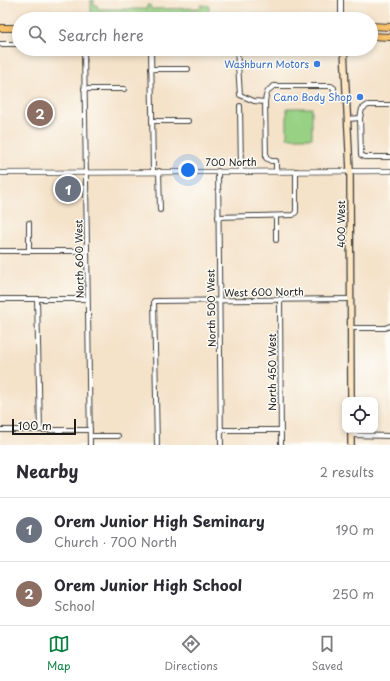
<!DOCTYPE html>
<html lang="en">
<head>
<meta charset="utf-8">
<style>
	body { margin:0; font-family:"Playpen Sans",sans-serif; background:#f2f2f3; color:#2b2b33 }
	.controls { position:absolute; right:12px; bottom:12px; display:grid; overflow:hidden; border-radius:8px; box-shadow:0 2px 6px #0003 }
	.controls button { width:36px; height:36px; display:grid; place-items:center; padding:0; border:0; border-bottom:1px solid #e1e1e2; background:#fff; color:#2b2b33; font:20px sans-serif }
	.scale { position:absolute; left:12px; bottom:10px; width:64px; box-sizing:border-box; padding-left:4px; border:2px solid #1c1c1c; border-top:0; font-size:11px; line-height:14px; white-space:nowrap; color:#1c1c1c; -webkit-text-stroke:3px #fdfcf7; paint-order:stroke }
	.you { position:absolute; left:188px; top:170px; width:14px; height:14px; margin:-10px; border:3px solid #fff; border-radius:50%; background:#1a73e8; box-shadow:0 0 0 6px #1a73e833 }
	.badge { display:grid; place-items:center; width:26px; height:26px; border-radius:50%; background:#0b8043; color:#fff; font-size:13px; font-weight:700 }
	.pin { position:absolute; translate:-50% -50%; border:2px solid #fff; box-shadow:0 1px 4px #0006 }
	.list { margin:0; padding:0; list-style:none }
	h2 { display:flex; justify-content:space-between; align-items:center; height:52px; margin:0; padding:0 16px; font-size:17px }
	h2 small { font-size:13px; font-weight:400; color:#7c7c81 }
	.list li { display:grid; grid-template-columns:26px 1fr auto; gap:12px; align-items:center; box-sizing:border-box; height:64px; padding:0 16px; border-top:1px solid #e1e1e2 }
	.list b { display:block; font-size:15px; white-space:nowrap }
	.list p { margin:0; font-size:13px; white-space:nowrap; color:#7c7c81 }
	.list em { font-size:13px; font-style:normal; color:#7c7c81 }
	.icon { flex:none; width:22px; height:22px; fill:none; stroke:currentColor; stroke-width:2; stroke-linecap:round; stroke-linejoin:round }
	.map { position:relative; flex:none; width:390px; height:445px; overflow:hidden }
	.search { position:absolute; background:#fff; box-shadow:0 2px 6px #0003; left:12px; right:12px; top:12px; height:44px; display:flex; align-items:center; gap:10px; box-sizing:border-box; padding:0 14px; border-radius:22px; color:#7c7c81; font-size:15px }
	.sheet { height:180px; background:#fff }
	nav { display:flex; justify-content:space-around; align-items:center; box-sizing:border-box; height:56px; border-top:1px solid #e1e1e2; background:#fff; font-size:11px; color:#7c7c81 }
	nav a { display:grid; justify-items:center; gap:2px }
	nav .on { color:#0b8043 }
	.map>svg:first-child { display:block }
	.green { fill:#98d184; stroke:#5a7650 }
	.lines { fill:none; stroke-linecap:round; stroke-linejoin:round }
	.minor-casing { stroke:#3c3a36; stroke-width:6 }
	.tertiary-casing { stroke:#3c3a36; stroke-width:6 }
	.secondary-casing { stroke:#3c3a36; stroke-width:8 }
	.trunk-casing { stroke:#3c3a36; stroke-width:8 }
	.minor { stroke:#fff; stroke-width:4 }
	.tertiary { stroke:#fff; stroke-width:4.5 }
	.secondary { stroke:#fce6c4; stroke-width:5.5 }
	.trunk { stroke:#f7c06b; stroke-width:6 }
	.shop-dot { fill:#3f7fe0; stroke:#fdfcf7; stroke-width:1.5 }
	.labels { text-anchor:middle; stroke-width:3; stroke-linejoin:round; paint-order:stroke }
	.shop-label { font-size:10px; fill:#366cbe; stroke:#fdfcf7; text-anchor:end }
	.street-label { font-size:10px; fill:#1c1c1c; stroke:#fdfcf7 }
</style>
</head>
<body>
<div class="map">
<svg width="390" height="445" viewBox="0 0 390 445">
	<rect width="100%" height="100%" fill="#fdfcf7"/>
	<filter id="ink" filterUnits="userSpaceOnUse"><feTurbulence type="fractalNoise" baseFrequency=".025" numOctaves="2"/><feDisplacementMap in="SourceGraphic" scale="8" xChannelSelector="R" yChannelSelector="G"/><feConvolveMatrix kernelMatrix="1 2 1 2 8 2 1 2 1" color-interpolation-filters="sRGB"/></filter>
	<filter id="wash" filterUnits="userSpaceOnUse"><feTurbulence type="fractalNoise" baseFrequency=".012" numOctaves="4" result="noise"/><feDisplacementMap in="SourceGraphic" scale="16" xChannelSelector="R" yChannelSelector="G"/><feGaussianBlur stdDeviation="0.9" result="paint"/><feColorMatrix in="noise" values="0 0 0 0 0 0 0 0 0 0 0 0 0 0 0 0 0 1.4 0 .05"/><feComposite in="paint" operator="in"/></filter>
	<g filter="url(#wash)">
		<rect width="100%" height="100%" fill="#f4e2c9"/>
		<g class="green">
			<path d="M91 0H94V5H97L98 9H147V5H150L151 9 201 8V5L209 6V10L203 15 96 16 91 13Z"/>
			<rect x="287" y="108" width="25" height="30"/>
		</g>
	</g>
	<g filter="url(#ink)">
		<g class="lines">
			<g class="minor-casing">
				<g id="minor">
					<path d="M341 0V19"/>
					<path d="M0 44H19"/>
					<path d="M84 49 90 445"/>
					<path d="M151 49 153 171"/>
					<path d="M237 49 240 95 254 101 265 102"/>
					<path d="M151 69H188"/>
					<path d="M84 89H124"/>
					<path d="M390 105H368L362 109 360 118 361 155 365 157H390"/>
					<path d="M240 106 241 171"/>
					<path d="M348 119 360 118"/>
					<path d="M152 121H188"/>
					<path d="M159 171 160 210"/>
					<path d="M218 171 221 445"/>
					<path d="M276 171V161H271L266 158 265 102C266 94 267 90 274 86H331L334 88V93"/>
					<path d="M276 216V240"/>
					<path d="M218 217 293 215 296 212V171"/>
					<path d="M29 223V251"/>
					<path d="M0 251H87"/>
					<path d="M0 299H87"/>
					<path d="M37 299 40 430"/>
					<path d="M280 299 281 445"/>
					<path d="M351 328H385L390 326"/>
					<path d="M0 430H90"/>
					<path d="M221 430H280"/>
					<path d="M351 435 390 436"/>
					<path d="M90 436H118"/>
					<path d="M157 445 154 301 350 299"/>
				</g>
			</g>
			<g class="tertiary-casing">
				<path id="tertiary" d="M0 173 390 171"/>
			</g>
			<g class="secondary-casing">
				<g id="secondary">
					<path d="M344 49 350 171 351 400"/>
					<path d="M351 430V445"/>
				</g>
			</g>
			<g class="trunk-casing">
				<g id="trunk">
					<path d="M371 26 390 27"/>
					<path d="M0 28H19"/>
					<path d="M371 36 390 37"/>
				</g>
			</g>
			<use href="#minor" class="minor"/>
			<use href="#tertiary" class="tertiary"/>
			<use href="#secondary" class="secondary"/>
			<use href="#trunk" class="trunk"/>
		</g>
	</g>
	<g class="shop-dot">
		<circle cx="317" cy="64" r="4"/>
		<circle cx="360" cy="97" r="4"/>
	</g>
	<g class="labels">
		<g class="shop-label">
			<text x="309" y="68">Washburn Motors</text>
			<text x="352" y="101">Cano Body Shop</text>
		</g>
		<g class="street-label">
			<text x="231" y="166">700 North</text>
			<text transform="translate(341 224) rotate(-90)" y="4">400 West</text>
			<text transform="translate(79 259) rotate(-91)" y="4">North 600 West</text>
			<text transform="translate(264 292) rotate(-1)" y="4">West 600 North</text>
			<text transform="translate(211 308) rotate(-91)" y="4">North 500 West</text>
			<text transform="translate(272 372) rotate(-90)" y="4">North 450 West</text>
		</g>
	</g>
</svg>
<div class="controls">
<button><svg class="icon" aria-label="locate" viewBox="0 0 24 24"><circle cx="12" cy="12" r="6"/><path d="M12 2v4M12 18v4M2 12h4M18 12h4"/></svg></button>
</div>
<div class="scale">100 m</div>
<div class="you"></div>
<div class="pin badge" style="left:68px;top:189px;background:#6b7280">1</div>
<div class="pin badge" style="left:40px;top:113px;background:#8d6e63">2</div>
<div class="search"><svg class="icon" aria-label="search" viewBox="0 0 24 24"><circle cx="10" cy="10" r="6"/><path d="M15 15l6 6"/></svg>Search here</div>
</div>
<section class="sheet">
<h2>Nearby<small>2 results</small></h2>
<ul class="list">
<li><span class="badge" style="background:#6b7280">1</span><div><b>Orem Junior High Seminary</b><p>Church · 700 North</p></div><em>190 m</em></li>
<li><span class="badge" style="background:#8d6e63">2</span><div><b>Orem Junior High School</b><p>School</p></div><em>250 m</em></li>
</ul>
</section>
<nav>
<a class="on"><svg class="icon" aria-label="map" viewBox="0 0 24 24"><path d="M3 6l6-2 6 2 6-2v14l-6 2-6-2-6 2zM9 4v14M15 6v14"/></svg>Map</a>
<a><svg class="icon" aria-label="directions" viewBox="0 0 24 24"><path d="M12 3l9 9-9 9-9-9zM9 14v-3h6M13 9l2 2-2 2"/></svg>Directions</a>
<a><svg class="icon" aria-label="saved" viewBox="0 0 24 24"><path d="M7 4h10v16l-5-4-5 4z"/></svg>Saved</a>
</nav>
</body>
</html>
